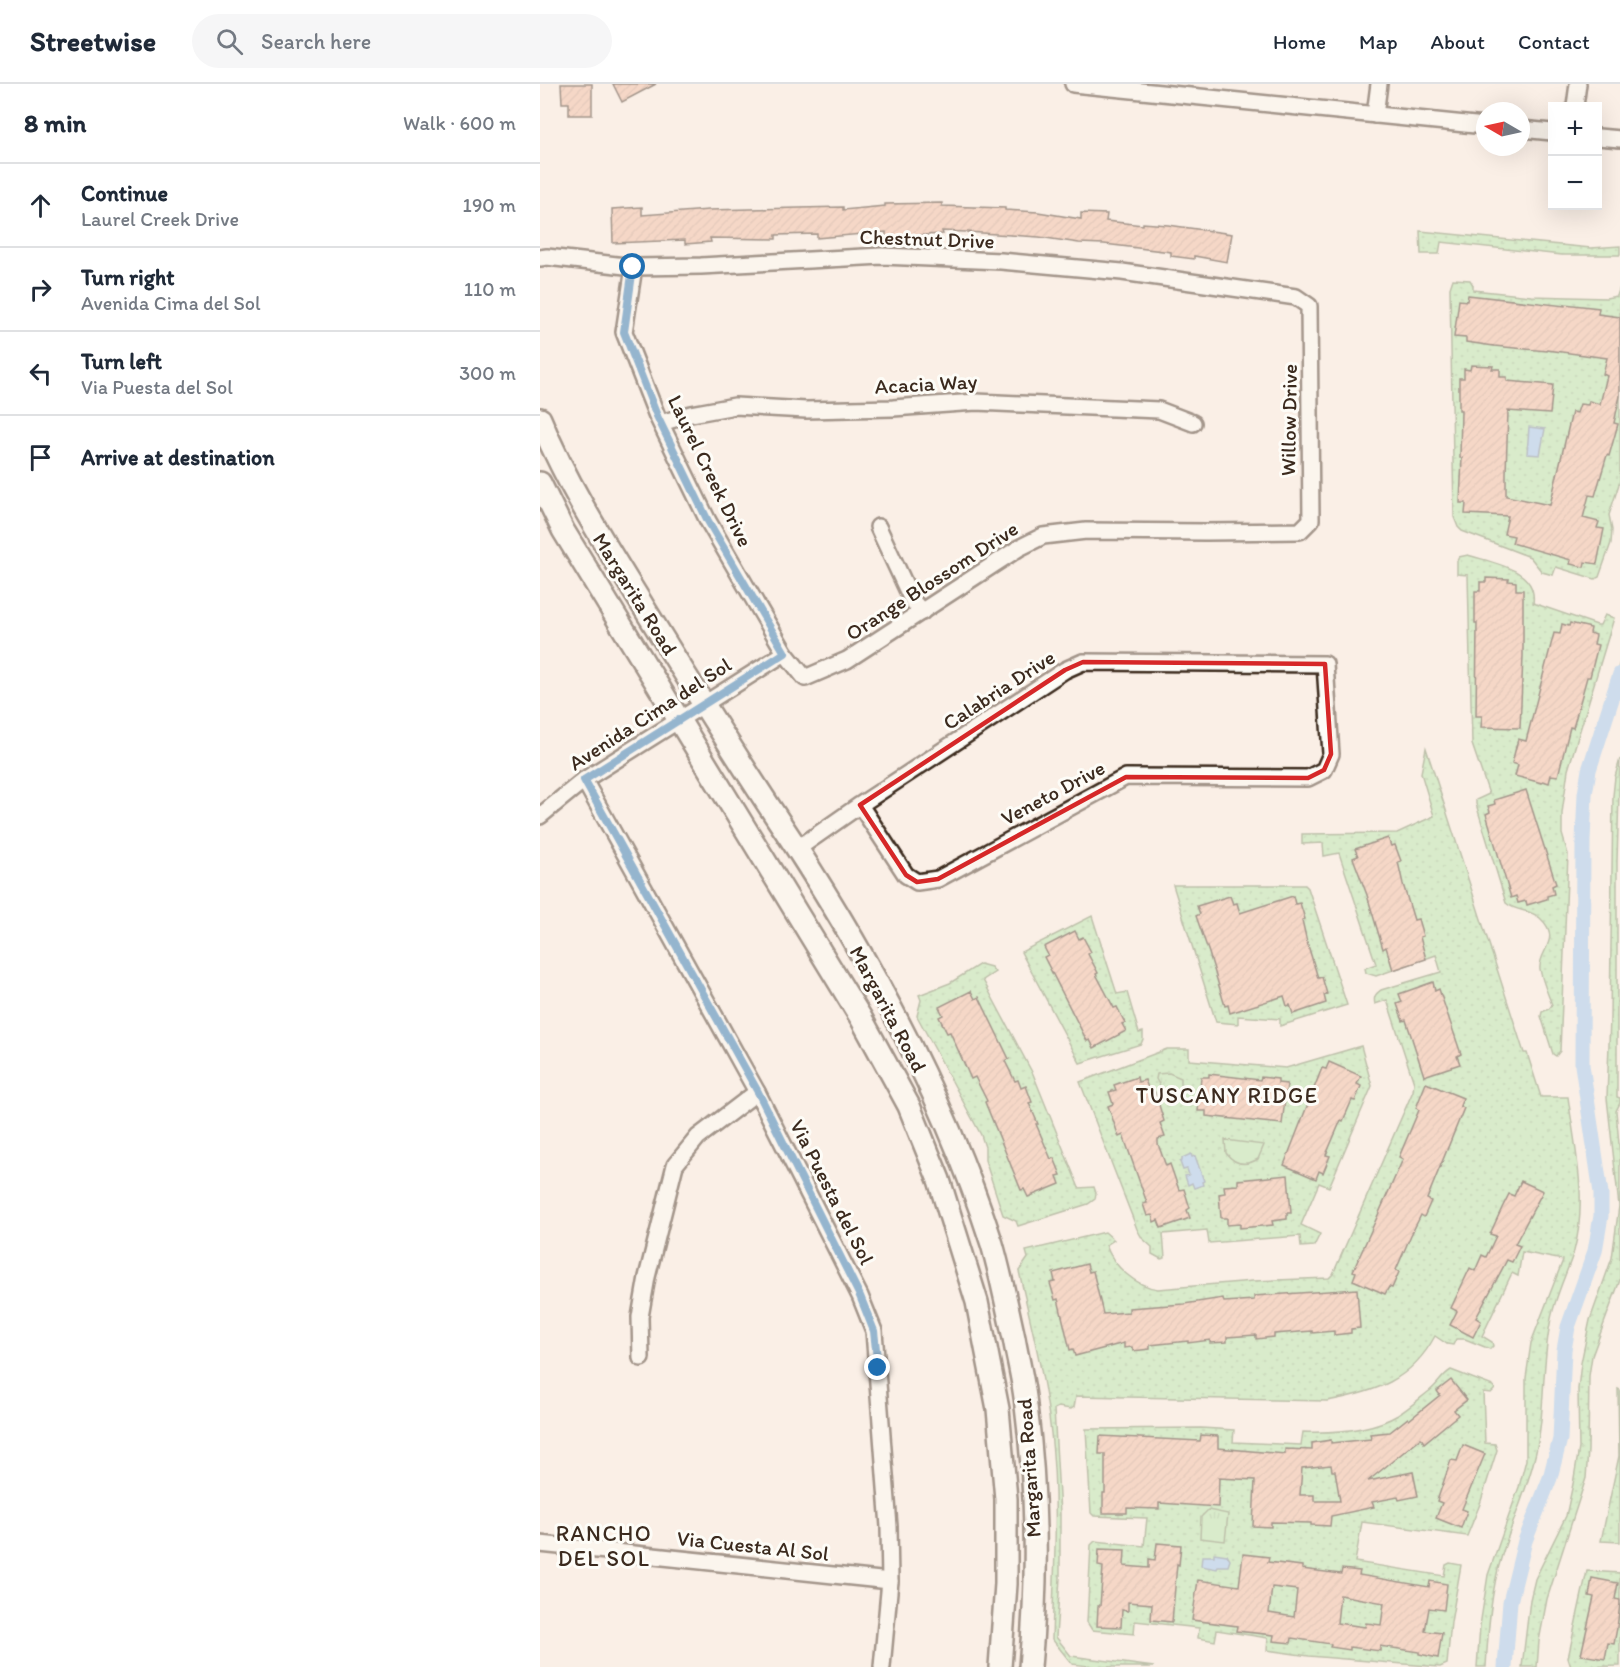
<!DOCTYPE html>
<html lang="en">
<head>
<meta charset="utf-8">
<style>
	body { margin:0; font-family:Itim,sans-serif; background:#f6f6f7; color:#1f2937 }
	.controls { position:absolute; right:18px; top:18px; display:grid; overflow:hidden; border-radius:0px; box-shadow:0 6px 24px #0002 }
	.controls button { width:54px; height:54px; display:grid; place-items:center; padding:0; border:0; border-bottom:2px solid #e0e1e3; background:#fff; color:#1f2937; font:30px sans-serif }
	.compass { position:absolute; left:936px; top:18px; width:54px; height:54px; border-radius:50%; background:#fff; box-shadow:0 6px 24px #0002; rotate:279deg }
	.stop { position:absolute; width:18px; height:18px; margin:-14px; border:4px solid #1f6fb2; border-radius:50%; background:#fff }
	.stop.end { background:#1f6fb2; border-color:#fff; box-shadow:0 2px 6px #0008 }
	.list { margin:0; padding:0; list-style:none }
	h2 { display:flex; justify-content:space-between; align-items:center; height:78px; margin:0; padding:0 24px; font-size:26px }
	h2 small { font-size:20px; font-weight:400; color:#747a83 }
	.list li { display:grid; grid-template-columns:39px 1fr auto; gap:18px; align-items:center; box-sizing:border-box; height:84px; padding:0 24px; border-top:2px solid #e0e1e3 }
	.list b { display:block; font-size:22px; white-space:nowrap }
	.list p { margin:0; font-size:20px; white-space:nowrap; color:#747a83 }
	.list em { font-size:20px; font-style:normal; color:#747a83 }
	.icon { flex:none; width:33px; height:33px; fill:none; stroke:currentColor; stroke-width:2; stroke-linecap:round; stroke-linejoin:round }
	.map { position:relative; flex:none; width:1080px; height:1583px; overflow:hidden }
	header { display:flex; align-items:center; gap:36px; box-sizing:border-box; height:84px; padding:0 30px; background:#fff; border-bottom:2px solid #e0e1e3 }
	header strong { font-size:28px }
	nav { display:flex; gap:33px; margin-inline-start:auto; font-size:21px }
	.search { width:420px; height:54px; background:#f6f6f7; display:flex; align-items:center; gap:15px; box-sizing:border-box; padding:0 21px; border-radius:33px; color:#747a83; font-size:22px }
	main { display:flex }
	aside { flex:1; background:#fff }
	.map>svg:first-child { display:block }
	.grass { fill:url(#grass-dots); stroke:#768864; stroke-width:1.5 }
	.wetland { fill:url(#wetland-marsh); stroke:#768864; stroke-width:1.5 }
	.park { fill:url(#park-tufts); stroke:#768864; stroke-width:1.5 }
	.garden { fill:#b1e7aa; stroke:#768864; stroke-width:1.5 }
	.water { fill:#99c6f3; stroke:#73889e; stroke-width:1.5 }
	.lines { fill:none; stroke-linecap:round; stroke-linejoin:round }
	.canal { stroke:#99c6f3; stroke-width:15 }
	.building { fill:url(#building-hatch); stroke:#3b2a1e; stroke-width:1.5; fill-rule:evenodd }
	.street-casing { stroke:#3b2a1e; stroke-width:20 }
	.secondary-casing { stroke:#3b2a1e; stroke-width:26 }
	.street { stroke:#fdfcf7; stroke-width:15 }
	.secondary { stroke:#fdfcf7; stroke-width:21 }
	.route { stroke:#1f6fb2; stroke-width:8 }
	.marked { fill:none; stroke:#d62828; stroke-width:4.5; stroke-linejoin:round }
	.labels { text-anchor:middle; stroke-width:6; stroke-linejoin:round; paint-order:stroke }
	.street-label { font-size:21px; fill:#3b2a1e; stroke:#fdfcf7 }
	.neighbourhood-label { font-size:22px; letter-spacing:1.5px; fill:#3b2a1e; stroke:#fdfcf7 }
</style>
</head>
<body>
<header>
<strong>Streetwise</strong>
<div class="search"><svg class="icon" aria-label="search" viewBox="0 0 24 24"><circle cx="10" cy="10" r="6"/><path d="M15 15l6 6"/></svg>Search here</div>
<nav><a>Home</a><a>Map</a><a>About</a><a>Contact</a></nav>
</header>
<main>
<aside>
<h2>8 min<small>Walk · 600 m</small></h2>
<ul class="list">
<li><svg class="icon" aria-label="ahead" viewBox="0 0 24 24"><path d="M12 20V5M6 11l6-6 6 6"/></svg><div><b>Continue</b><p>Laurel Creek Drive</p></div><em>190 m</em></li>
<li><svg class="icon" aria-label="right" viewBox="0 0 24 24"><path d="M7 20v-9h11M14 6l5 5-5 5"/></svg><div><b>Turn right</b><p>Avenida Cima del Sol</p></div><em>110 m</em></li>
<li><svg class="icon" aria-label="left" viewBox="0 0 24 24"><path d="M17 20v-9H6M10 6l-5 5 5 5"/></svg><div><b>Turn left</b><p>Via Puesta del Sol</p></div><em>300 m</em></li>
<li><svg class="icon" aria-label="arrive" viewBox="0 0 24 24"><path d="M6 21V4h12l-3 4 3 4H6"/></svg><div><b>Arrive at destination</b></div></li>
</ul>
</aside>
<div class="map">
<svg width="1080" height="1583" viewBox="0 0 1080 1583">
	<defs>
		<pattern id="grass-dots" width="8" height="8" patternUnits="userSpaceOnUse" patternTransform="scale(1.5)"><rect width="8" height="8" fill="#b1e7aa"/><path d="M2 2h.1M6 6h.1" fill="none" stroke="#99c692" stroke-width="1.8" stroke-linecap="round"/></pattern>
		<pattern id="wetland-marsh" width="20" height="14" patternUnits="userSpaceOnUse" patternTransform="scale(1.5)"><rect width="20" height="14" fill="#b1e7aa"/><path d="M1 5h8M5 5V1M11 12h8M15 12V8" fill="none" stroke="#99c692"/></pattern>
		<pattern id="park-tufts" width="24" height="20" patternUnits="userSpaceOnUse" patternTransform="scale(1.5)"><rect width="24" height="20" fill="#b1e7aa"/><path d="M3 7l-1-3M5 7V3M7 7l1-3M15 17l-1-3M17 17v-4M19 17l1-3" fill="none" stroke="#99c692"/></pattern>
		<pattern id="building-hatch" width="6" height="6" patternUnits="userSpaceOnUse" patternTransform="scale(1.5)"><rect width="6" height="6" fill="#f0bba2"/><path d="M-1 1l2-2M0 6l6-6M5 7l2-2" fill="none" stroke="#cfa18b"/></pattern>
	</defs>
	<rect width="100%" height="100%" fill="#faefe6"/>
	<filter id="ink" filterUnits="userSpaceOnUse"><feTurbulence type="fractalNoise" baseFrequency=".0167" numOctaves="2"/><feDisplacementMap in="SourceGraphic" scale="12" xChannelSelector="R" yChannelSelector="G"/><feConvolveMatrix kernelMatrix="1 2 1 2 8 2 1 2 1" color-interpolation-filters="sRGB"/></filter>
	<g filter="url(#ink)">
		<g class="grass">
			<path d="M880 147 1051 164 1080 162V171H1022L901 158 899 170H881Z"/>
			<path d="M913 195 930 196 933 201V206L991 212 1066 214 1077 212 1080 203V397L1069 431 1072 446 1071 459 1059 493 1055 495 1016 483 1013 491 1002 488 990 473 922 447 918 443 914 433 910 204Z"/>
			<path d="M928 471C953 479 998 485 993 519L1057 541H1060L1065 531 1074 534 1028 686 1022 729V750L1028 770 1020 967 1016 972 1013 970 1001 932 1002 928 1009 925 1012 921C1008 910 1002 897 1000 885 998 867 1023 855 1000 834 990 825 976 828 966 819L936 720V716L949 710 932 660 928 491 917 490V477L919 473Z"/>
			<path d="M886 664 984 969H987L1001 1013H1028C1035 1064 1048 1117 1034 1167 1026 1192 1014 1214 1010 1240 1001 1285 1006 1331 994 1376 986 1408 972 1438 962 1471 951 1506 948 1546 946 1583H937L940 1542 948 1491 979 1403 986 1376V1294L991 1259 1023 1176 982 1168 978 1192 972 1189 942 1252 952 1258 953 1262 950 1265 925 1255H916L913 1261 907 1260 895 1252C871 1297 835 1308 787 1317L536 1312 534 1323 531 1325 518 1323 514 1325 520 1430V1494L516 1553 531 1572 614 1583H556L532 1580 512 1555C514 1487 519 1418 511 1349 505 1294 491 1241 479 1187L488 1174 486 1167 565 1148 574 1156 566 1161C573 1182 595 1202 618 1205L713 1197 789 1194 793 1190 873 1007 874 999 847 916 835 920C833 912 836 910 841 906L901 888 896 871 836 892 826 889 825 884 836 880 799 769 784 772 783 759 762 760V750L857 749 894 732 881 689Z"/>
			<path d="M1080 675 1077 777V1013L1080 1014V1019L1076 1027 1080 1071V1196L1052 1272 1049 1292 1048 1367 1046 1394 1007 1515 999 1557 997 1583H982L990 1516 995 1495 1026 1432 1033 1400 1039 1364 1038 1305 1041 1279 1050 1236 1072 1174 1079 1122 1067 1014 1070 934 1073 712 1075 693Z"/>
			<path d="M633 801H765L768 804 807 921 740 942V935L698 932V940L676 938Z"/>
			<path d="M552 832 577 910 587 908 599 949 603 948V955L601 960 540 979 481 868Z"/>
			<path d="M440 880 451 883 455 888 443 896 493 990 539 1104 554 1103 556 1109 555 1115 548 1120 478 1142 476 1137 463 1131 445 1076V1063L441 1051 377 932 381 916 379 911 410 899Z"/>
			<path d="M821 962 832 1002 789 1103 779 1099 761 1141 780 1150 774 1162 761 1163 760 1152 669 1159 667 1146 623 1150 625 1174 621 1175 612 1170V1163L602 1154 597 1145 540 998 627 965H649V976L746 984Z"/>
			<path d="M911 1286 953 1302 955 1305 951 1309 943 1308 945 1359 955 1360 957 1366 940 1420 927 1452 822 1438 815 1478 904 1492 906 1481 910 1479 921 1481 911 1538 907 1580 900 1583 769 1572 727 1566 728 1554 677 1546 675 1557 658 1554 659 1544 595 1537 594 1550 552 1546 547 1538 551 1461 555 1457 604 1462 607 1434 554 1432 551 1429 546 1345 661 1344 694 1346 693 1358 761 1361 763 1348C793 1349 831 1347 858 1331 869 1324 878 1316 888 1308 897 1302 902 1291 911 1286Z"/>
			<path d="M1078 1305 1080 1306V1458L1061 1457 1079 1372Z"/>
			<path d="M1047 1487 1080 1489V1582L1031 1583 1028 1574Z"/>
		</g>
		<path class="wetland" d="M1080 578V607L1052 696 1049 722 1047 900V992L1049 1013H1042L1039 972 1041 734 1045 691Z"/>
		<g class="park">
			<path d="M629 989 641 994V1007C635 1014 630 1011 623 1008L616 995 617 990Z"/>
			<path d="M668 1426 688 1430 685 1457 660 1454 661 1433Z"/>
		</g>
		<path class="garden" d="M685 1056 724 1061 718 1075C706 1082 695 1081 686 1069Z"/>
		<g class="water">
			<path d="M989 343 1005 345 1000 371 987 370Z"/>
			<path d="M651 1070 652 1073 655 1072 664 1097 662 1098 663 1101 654 1104 652 1099 648 1101 645 1092 649 1091 647 1085 643 1086 640 1078 642 1077V1074Z"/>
			<path d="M674 1469 687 1471 690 1476 688 1482H678L677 1485 661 1482 662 1472H674Z"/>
		</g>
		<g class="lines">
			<path class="canal" d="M965 1583 970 1518 985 1457 1010 1394 1020 1355 1024 1266 1028 1243 1055 1167 1061 1132V1109L1042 981 1043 757 1045 710 1049 686 1080 590"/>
		</g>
		<g class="building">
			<path d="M21 0H52V31H29V19H22Z"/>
			<path d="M73 0H116L82 18Z"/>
			<path d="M402 119V122L465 124V126L498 128 541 135V129L567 130 566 137 603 141V139L628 141 692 150 687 178 654 172V175L631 172V168L564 160 539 159 499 153 427 148 402 147 403 150 346 153V148L277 154V150L236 151V155L170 154 171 158 145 160V156L73 159 72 125 102 123V131L169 126 303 123V126L345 122V120Z"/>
			<path d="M928 211 1025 222V220L1059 224 1058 230 1080 233V312L1074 339 1078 340 1069 372 1067 371 1055 412 1049 411 1043 434 1059 438 1057 444 1064 445 1057 480 1045 478 1044 483 1030 480 1031 476 972 459 974 452 964 450 968 432 925 430 926 419H920L922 374H920L921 326H919V294H924V285L930 286 931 281 953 282 952 285H960V293H967V297L1013 301 1010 330 968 327 966 389V412L1010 421 1032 328 1037 329 1040 320 1048 321 1049 317 1060 320 1067 292 1063 290 1067 274 1007 266V267L954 262 926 258V254L914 253 919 216 927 217Z"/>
			<path d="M946 494 969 495 968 497 976 498V506H983V572L980 644 941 643 942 632H936L937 539H935V507H940V498H946Z"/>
			<path d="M1030 539 1051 544 1050 549 1056 551 1054 560 1058 561 1050 593H1047L1033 644 1030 643 1018 692 1011 691 1009 699 1003 697 1002 699 975 692 978 681 972 679 978 655 986 657 1014 549 1020 550 1022 540 1029 542Z"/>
			<path d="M986 706 1016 800 1012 802 1014 810 1007 812V815L987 821 986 817 978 819 976 812 971 814 946 730 950 728 948 722 955 720 954 716Z"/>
			<path d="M848 754 851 762 855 761 861 777 858 778 863 800 874 836 878 835 883 852 880 853 886 875 853 886 846 863 843 865 827 811 813 774 818 772 815 765Z"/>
			<path d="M690 812 693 820 697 819 700 829 753 812 755 820 760 819 765 835 762 836 767 858 778 894 782 893 787 910 784 911 786 919 753 930 750 921 747 922 744 912 690 929 688 921 685 922 669 869 656 832 660 830 657 822Z"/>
			<path d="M535 847 539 855 543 853 551 868 548 870 558 889 556 890 574 924 577 923 585 939 582 940 586 947 554 964 550 956 547 957 504 873 508 871 504 863Z"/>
			<path d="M893 898 895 907 899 905 921 970 917 972 920 980 884 992 866 936 863 937 857 920 862 918 859 910Z"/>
			<path d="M431 907 435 915 439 913 469 975 465 977 475 997 478 996 481 1004 486 1002 492 1018 489 1019 498 1040H496L511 1075 514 1074 521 1091 517 1092 520 1100 488 1113 484 1105 481 1106 445 1018 447 1017 435 993 431 995 410 948 407 949 399 933 403 931 399 923Z"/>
			<path d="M789 978 821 992 817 1000 821 1002 815 1017 812 1016 803 1037 801 1036 786 1071 790 1072 783 1089 779 1087 776 1095 744 1081 782 984 786 985Z"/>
			<path d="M669 990 720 996 721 993 738 995V999L747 1000 742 1040 666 1032V1027H658L661 993H669Z"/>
			<path d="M597 993 598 998 605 996 610 1009 615 1008 624 1037 620 1039 625 1053 618 1055V1060L626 1082 630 1080 639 1106 644 1105 650 1124 647 1126 650 1134 621 1144 618 1136 614 1138 612 1131 607 1132 603 1120 607 1119 588 1065 583 1051 579 1053 568 1022 573 1020 569 1008 576 1006 574 1001Z"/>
			<path d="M886 999 923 1014 920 1022 924 1024 887 1115 891 1117 884 1133 881 1131 871 1151 856 1186 859 1188 852 1204 849 1203 845 1210 813 1196 816 1188 813 1187 863 1075 859 1073 879 1026 876 1024Z"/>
			<path d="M748 1091 751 1129H747V1135L732 1137 733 1141 700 1144V1140L687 1141V1134H681L679 1110 685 1109 684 1102 698 1101V1096Z"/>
			<path d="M981 1097 1003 1107 975 1160 980 1162 972 1178 967 1176 936 1234 941 1237 933 1253 910 1241 917 1227 911 1224 930 1184 935 1187 942 1171 946 1173 956 1152 950 1150 962 1124 969 1110 974 1112Z"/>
			<path d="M547 1180 549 1188 553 1187 563 1230 589 1228V1224L644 1220 683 1214 684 1218 714 1216V1212L817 1205 820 1244 811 1245V1249L794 1251V1247L772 1249V1247L734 1250V1253L716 1255V1251L687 1253V1258L670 1259V1256L648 1259V1257L610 1261V1265L593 1267 592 1263 584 1264V1259L535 1272 533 1265 530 1266 518 1215 515 1216 510 1199 515 1198 513 1189Z"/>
			<path d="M911 1296 927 1316 914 1326 918 1331 884 1359 881 1354 828 1397 873 1388 878 1412 859 1416 858 1413 832 1418 834 1423 791 1432 790 1442 771 1441V1439L731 1438V1443L713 1442 715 1396 679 1394 678 1423 619 1419V1425L587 1424V1429H563V1409H565V1370H559L560 1352 660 1357 661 1351 678 1352V1364L745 1370V1365L772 1366V1359L791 1356V1359L831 1355 830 1350 850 1348 868 1334 869 1336 900 1311 897 1307ZM791 1381 792 1387H795L800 1417H774V1411H760L762 1384Z"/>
			<path d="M923 1361 945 1370 922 1425 927 1427 921 1444 896 1434 902 1419 897 1417 911 1376 917 1377Z"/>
			<path d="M617 1459 641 1461 639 1481 637 1480 632 1538 611 1536 612 1520 588 1518V1527L582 1526 581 1543 557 1542 558 1522H560L563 1483 558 1482 559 1465 585 1466 584 1482 609 1484V1475L615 1476Z"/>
			<path d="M703 1470 729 1473 728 1478 762 1482V1485L801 1490 802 1485 820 1487 819 1491 889 1503 890 1497 907 1500 904 1526 889 1524 885 1547 902 1549 898 1574 879 1570V1568L840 1562V1567L810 1563V1566L790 1563 791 1560 752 1554 751 1559 733 1557 734 1551 696 1547 697 1542 652 1536 658 1496 699 1502ZM732 1503 757 1506 754 1533 729 1529ZM800 1511 844 1519 841 1541 826 1539 825 1543 797 1539Z"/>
			<path d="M1052 1494 1078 1499 1075 1515 1080 1516V1520L1077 1544 1074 1560 1068 1559 1065 1575 1041 1571 1054 1513 1049 1512Z"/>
		</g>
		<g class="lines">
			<g class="street-casing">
				<g id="street">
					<path d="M533 0 945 42"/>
					<path d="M1035 22 1038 0"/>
					<path d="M835 31 839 0"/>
					<path d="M981 45 1012 48"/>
					<path d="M1058 53 1080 55"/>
					<path d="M0 174 7 173 94 183 161 182 342 172 461 177 582 188 756 213 769 222 771 436 760 447 666 448 546 447 503 452 479 464 307 576 265 594 245 569 168 437 117 332 84 248 94 183"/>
					<path d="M121 339 151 330 195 322 266 326 353 324 436 318 619 326 653 339"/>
					<path d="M338 443 372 516 382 528"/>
					<path d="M44 696 217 1008 320 1212 334 1247 349 1443 350 1497 342 1583"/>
					<path d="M0 732 44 696 245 569"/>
					<path d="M257 765 320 721 525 586 543 578 785 580 791 670 784 686 768 694 586 693 398 795 377 798 366 791 320 721"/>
					<path d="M101 1274 100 1233 107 1193 135 1081 158 1053 217 1008"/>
					<path d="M0 1460 350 1497"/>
				</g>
			</g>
			<g class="secondary-casing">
				<g id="secondary">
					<path d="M0 335C27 401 66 462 103 522 152 602 202 682 254 760 334 883 407 1020 452 1160 461 1191 467 1223 474 1254 478 1277 484 1299 486 1322 497 1408 498 1496 490 1583"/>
					<path d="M0 399 23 446 321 934 369 1022 399 1096 437 1218 458 1325 466 1415V1500L460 1583"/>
				</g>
			</g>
			<use href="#street" class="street"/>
			<use href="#secondary" class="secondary"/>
		</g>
	</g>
	<g class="lines" filter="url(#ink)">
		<path class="route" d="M93 183 84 248 117 332 168 437 245 569 44 696 218 1008 320 1212 334 1247 338 1284"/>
	</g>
	<path d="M0 0H1080V1583H0ZM543 578 785 580 791 670 784 686 768 694 586 693 398 795 377 798 366 791 320 721 525 586Z" fill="#faefe6" fill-opacity=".55" fill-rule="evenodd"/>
	<path class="marked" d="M543 578 785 580 791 670 784 686 768 694 586 693 398 795 377 798 366 791 320 721 525 586Z"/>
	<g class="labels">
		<g class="street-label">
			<text transform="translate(387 155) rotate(2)" y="7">Chestnut Drive</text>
			<text transform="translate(386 300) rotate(-3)" y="7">Acacia Way</text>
			<text transform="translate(749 336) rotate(-89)" y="7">Willow Drive</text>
			<text transform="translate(170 387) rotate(64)" y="7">Laurel Creek Drive</text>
			<text transform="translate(392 497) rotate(-33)" y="7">Orange Blossom Drive</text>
			<text transform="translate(95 510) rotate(58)" y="7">Margarita Road</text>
			<text transform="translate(459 606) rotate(-33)" y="7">Calabria Drive</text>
			<text transform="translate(110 630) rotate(-33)" y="7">Avenida Cima del Sol</text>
			<text transform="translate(513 709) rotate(-28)" y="7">Veneto Drive</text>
			<text transform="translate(348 925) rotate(62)" y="7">Margarita Road</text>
			<text transform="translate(292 1108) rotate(63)" y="7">Via Puesta del Sol</text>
			<text transform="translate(489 1384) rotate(-94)" y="7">Margarita Road</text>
			<text transform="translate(213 1462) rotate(6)" y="7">Via Cuesta Al Sol</text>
		</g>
		<g class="neighbourhood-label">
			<text x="687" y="1019">TUSCANY RIDGE</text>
			<text x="64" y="1457">RANCHO<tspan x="64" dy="25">DEL SOL</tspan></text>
		</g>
	</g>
</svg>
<div class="controls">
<button>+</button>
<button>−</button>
</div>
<svg class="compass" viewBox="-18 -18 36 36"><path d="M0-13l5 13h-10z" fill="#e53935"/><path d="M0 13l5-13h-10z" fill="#747a83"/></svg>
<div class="stop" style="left:93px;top:183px"></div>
<div class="stop end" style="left:338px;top:1284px"></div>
</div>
</main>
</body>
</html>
